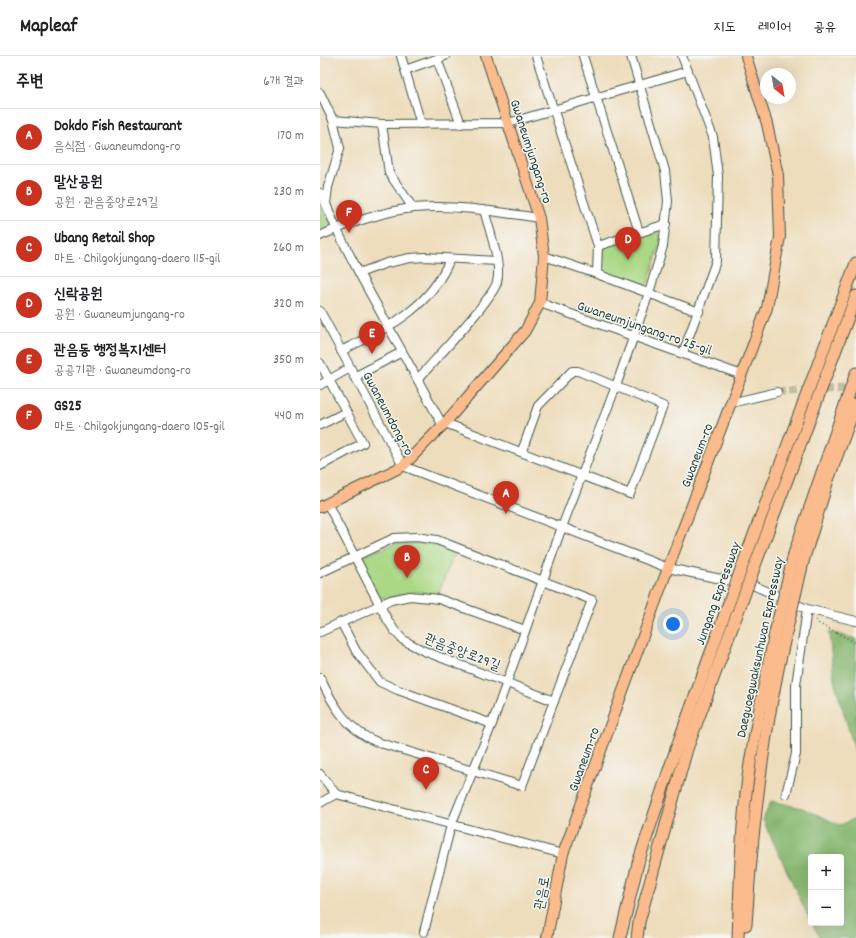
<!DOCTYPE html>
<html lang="ko">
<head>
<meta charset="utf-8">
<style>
	body { margin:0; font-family:Dekko,"Poor Story",sans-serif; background:#f2f2f2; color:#202124 }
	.controls { position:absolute; right:12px; bottom:12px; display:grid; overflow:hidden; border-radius:4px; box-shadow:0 4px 16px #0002 }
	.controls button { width:36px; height:36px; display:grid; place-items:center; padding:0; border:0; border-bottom:1px solid #e0e0e0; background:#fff; color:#202124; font:20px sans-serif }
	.compass { position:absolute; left:440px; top:12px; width:36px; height:36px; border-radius:50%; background:#fff; box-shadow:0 4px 16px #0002; rotate:149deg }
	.you { position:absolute; left:353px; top:568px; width:14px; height:14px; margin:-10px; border:3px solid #fff; border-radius:50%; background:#1a73e8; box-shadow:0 0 0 6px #1a73e833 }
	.badge { display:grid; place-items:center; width:26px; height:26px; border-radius:50%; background:#c8321e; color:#fff; font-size:13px; font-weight:700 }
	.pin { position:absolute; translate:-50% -33px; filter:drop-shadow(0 1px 2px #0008) }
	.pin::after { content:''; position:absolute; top:21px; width:14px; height:12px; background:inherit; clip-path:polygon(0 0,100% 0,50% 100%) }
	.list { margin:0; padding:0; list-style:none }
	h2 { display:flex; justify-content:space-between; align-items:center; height:52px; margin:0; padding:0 16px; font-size:17px }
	h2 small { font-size:13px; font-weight:400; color:#757577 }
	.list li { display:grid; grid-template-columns:26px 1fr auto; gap:12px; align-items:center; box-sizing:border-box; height:56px; padding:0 16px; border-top:1px solid #e0e0e0 }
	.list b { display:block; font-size:15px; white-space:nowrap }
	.list p { margin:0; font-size:13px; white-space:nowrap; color:#757577 }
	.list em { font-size:13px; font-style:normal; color:#757577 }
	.map { position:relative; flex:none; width:536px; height:882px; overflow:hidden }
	header { display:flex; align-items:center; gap:24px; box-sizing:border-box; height:56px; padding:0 20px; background:#fff; border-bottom:1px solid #e0e0e0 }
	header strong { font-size:19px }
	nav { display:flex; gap:22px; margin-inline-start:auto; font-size:14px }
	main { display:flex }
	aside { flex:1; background:#fff }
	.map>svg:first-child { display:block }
	.green { fill:#abd885; stroke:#658a5c }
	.forest { fill:#88b872; stroke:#547a53 }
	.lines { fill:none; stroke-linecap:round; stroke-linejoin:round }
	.minor-tunnel { stroke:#c5bda1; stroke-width:8; stroke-dasharray:8 4; stroke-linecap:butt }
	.minor-casing { stroke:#3e5548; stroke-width:10 }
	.major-casing { stroke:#3e5548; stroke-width:12 }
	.highway-casing { stroke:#3e5548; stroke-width:13 }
	.path { stroke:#3e5548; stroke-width:1.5; stroke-dasharray:1 3; stroke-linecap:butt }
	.minor { stroke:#fff; stroke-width:8 }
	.major { stroke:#fbbb8d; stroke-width:10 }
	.highway { stroke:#fbbb8d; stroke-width:11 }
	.highway-bridge-casing { stroke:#3e5548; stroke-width:13; stroke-linecap:butt }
	.highway-bridge { stroke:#fbbb8d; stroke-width:11 }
	.labels { text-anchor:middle; stroke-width:3; stroke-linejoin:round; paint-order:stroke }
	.street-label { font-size:14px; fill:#1f3d34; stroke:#f6f6f2 }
</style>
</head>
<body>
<header>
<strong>Mapleaf</strong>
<nav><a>지도</a><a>레이어</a><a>공유</a></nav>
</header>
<main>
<aside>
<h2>주변<small>6개 결과</small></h2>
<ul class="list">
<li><span class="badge">A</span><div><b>Dokdo Fish Restaurant</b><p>음식점 · Gwaneumdong-ro</p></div><em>170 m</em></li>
<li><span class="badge">B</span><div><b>말산공원</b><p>공원 · 관음중앙로29길</p></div><em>230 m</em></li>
<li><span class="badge">C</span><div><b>Ubang Retail Shop</b><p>마트 · Chilgokjungang-daero 115-gil</p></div><em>260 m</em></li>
<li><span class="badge">D</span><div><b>신락공원</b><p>공원 · Gwaneumjungang-ro</p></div><em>320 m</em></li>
<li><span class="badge">E</span><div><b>관음동 행정복지센터</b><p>공공기관 · Gwaneumdong-ro</p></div><em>350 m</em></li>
<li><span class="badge">F</span><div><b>GS25</b><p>마트 · Chilgokjungang-daero 105-gil</p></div><em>440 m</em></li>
</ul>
</aside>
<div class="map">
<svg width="536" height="882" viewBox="0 0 536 882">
	<rect width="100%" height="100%" fill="#f6f6f2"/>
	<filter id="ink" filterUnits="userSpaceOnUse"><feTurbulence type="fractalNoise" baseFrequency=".025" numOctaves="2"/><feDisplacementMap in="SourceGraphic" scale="8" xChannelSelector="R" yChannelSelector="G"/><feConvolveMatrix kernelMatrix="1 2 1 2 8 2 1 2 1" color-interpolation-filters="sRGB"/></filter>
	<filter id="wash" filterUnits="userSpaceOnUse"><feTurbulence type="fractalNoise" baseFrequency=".012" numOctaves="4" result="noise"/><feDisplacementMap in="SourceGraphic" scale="16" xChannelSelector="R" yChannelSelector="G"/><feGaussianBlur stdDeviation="0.9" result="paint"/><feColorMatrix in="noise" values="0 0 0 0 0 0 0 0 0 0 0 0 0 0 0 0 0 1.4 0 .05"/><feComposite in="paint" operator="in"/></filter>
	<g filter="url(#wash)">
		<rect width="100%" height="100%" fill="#eeddbc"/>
		<g class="green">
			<path d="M0 146 10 169 0 174Z"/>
			<path d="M336 175 342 181 328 227 321 231 285 219C280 210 280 199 284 190Z"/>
			<path d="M96 487 112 488 135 496 117 540C111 539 105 536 99 536 85 536 71 545 58 541L43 508 44 500 75 488Z"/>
		</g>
		<g class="forest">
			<path d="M509 576 536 583V698L514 624Z"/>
			<path d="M451 745 482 752 520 769 536 762V882H501L492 868 521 867V801H491V866L443 764Z"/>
		</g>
	</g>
	<g filter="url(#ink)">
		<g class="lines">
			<path class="minor-tunnel" d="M457 336 535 332"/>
			<g class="minor-casing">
				<g id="minor">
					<path d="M81 0 101 68"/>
					<path d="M216 0 278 190 277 218"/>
					<path d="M263 0 319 176"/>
					<path d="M362 0 393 81 398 120 396 205 363 297"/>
					<path d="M117 3 141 68"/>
					<path d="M85 14 125 0"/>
					<path d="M0 37 13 64 20 92 8 131 6 148 16 172 39 217 123 370"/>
					<path d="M13 64 62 68 188 67 368 15"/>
					<path d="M62 68 69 117 93 152"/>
					<path d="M0 137 6 148"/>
					<path d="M0 180C23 169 68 154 94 152 135 148 178 156 219 162"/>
					<path d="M278 190 346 168"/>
					<path d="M224 200 277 218 379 256"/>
					<path d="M39 217 67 207 90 202 105 201 177 205"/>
					<path d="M220 247 422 319"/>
					<path d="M0 255 83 410 348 512 435 530 487 553 536 565"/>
					<path d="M21 295C67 272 109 254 130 203"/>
					<path d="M0 307 43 387 0 410"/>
					<path d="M34 321 82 296"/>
					<path d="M98 323C112 307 173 243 177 226 182 208 169 173 164 154"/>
					<path d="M0 329 30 312"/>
					<path d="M411 347 457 336"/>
					<path d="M125 367 310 438 343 350 258 315H252L218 350 202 395"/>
					<path d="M0 369 26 356"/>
					<path d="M7 447 67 563 74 574 83 584 104 595 234 645"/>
					<path d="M0 517 74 482 96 481 117 484 272 544 202 730 57 686C28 675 13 649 0 622"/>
					<path d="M21 566 36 595 60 626 78 634 172 668"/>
					<path d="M0 576 71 544 90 540 119 543 205 574"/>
					<path d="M0 718 16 738"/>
					<path d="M466 738 476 698V629L487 553"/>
					<path d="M0 747 16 738 243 798"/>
					<path d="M104 876 131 769 172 668 242 471 296 330 329 237 343 190 348 145 345 115 311 0"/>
				</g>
			</g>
			<g class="major-casing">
				<g id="major">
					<path d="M0 451 83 410 125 367 205 275 220 247 224 200 219 162 166 0"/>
					<path d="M227 882 243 798 348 512 447 252 460 181 458 119 447 68 426 0"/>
				</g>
			</g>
			<g class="highway-casing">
				<g id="highway">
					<path d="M474 498 536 317"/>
					<path d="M484 502 508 424 536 348"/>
					<path d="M423 508 536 207"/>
					<path d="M434 512 536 240"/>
					<path d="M426 869C432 772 443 676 465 581"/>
					<path d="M300 882 318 807 356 693 411 541"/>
					<path d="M317 882 319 866 367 693 422 545"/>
					<path d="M418 882C420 828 421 774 428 721 435 672 445 625 455 577"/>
				</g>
			</g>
			<path class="path" d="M496 564 498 567 536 587"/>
			<use href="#minor" class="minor"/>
			<use href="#major" class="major"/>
			<use href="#highway" class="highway"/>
			<g class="highway-bridge-casing">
				<g id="highway-bridge">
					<path d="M411 541 423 508"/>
					<path d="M422 545 434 512"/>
					<path d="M455 577 474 498"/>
					<path d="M465 581 484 502"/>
				</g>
			</g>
			<use href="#highway-bridge" class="highway-bridge"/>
		</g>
	</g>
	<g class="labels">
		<g class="street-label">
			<text transform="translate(212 95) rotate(72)" y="5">Gwaneumjungang-ro</text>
			<text transform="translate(325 271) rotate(19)" y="5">Gwaneumjungang-ro 25-gil</text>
			<text transform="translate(69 357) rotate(62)" y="5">Gwaneumdong-ro</text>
			<text transform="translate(376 399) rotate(-69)" y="5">Gwaneum-ro</text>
			<text transform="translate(397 537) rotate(-70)" y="5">Jungang Expressway</text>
			<text transform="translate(439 591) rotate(-78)" y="5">Daeguoegwaksunhwan Expressway</text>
			<text transform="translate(143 595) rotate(21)" y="5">관음중앙로29길</text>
			<text transform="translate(263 703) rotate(-70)" y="5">Gwaneum-ro</text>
			<text transform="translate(221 837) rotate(-79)" y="5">관음로</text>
		</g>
	</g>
</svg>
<div class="controls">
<button>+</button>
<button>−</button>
</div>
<svg class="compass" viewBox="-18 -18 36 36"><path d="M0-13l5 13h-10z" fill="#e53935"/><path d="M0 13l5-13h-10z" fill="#757577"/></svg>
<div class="you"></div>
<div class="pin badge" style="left:186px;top:458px">A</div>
<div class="pin badge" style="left:87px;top:522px">B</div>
<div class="pin badge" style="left:106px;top:734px">C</div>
<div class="pin badge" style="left:308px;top:204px">D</div>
<div class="pin badge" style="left:52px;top:298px">E</div>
<div class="pin badge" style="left:29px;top:177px">F</div>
</div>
</main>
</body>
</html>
